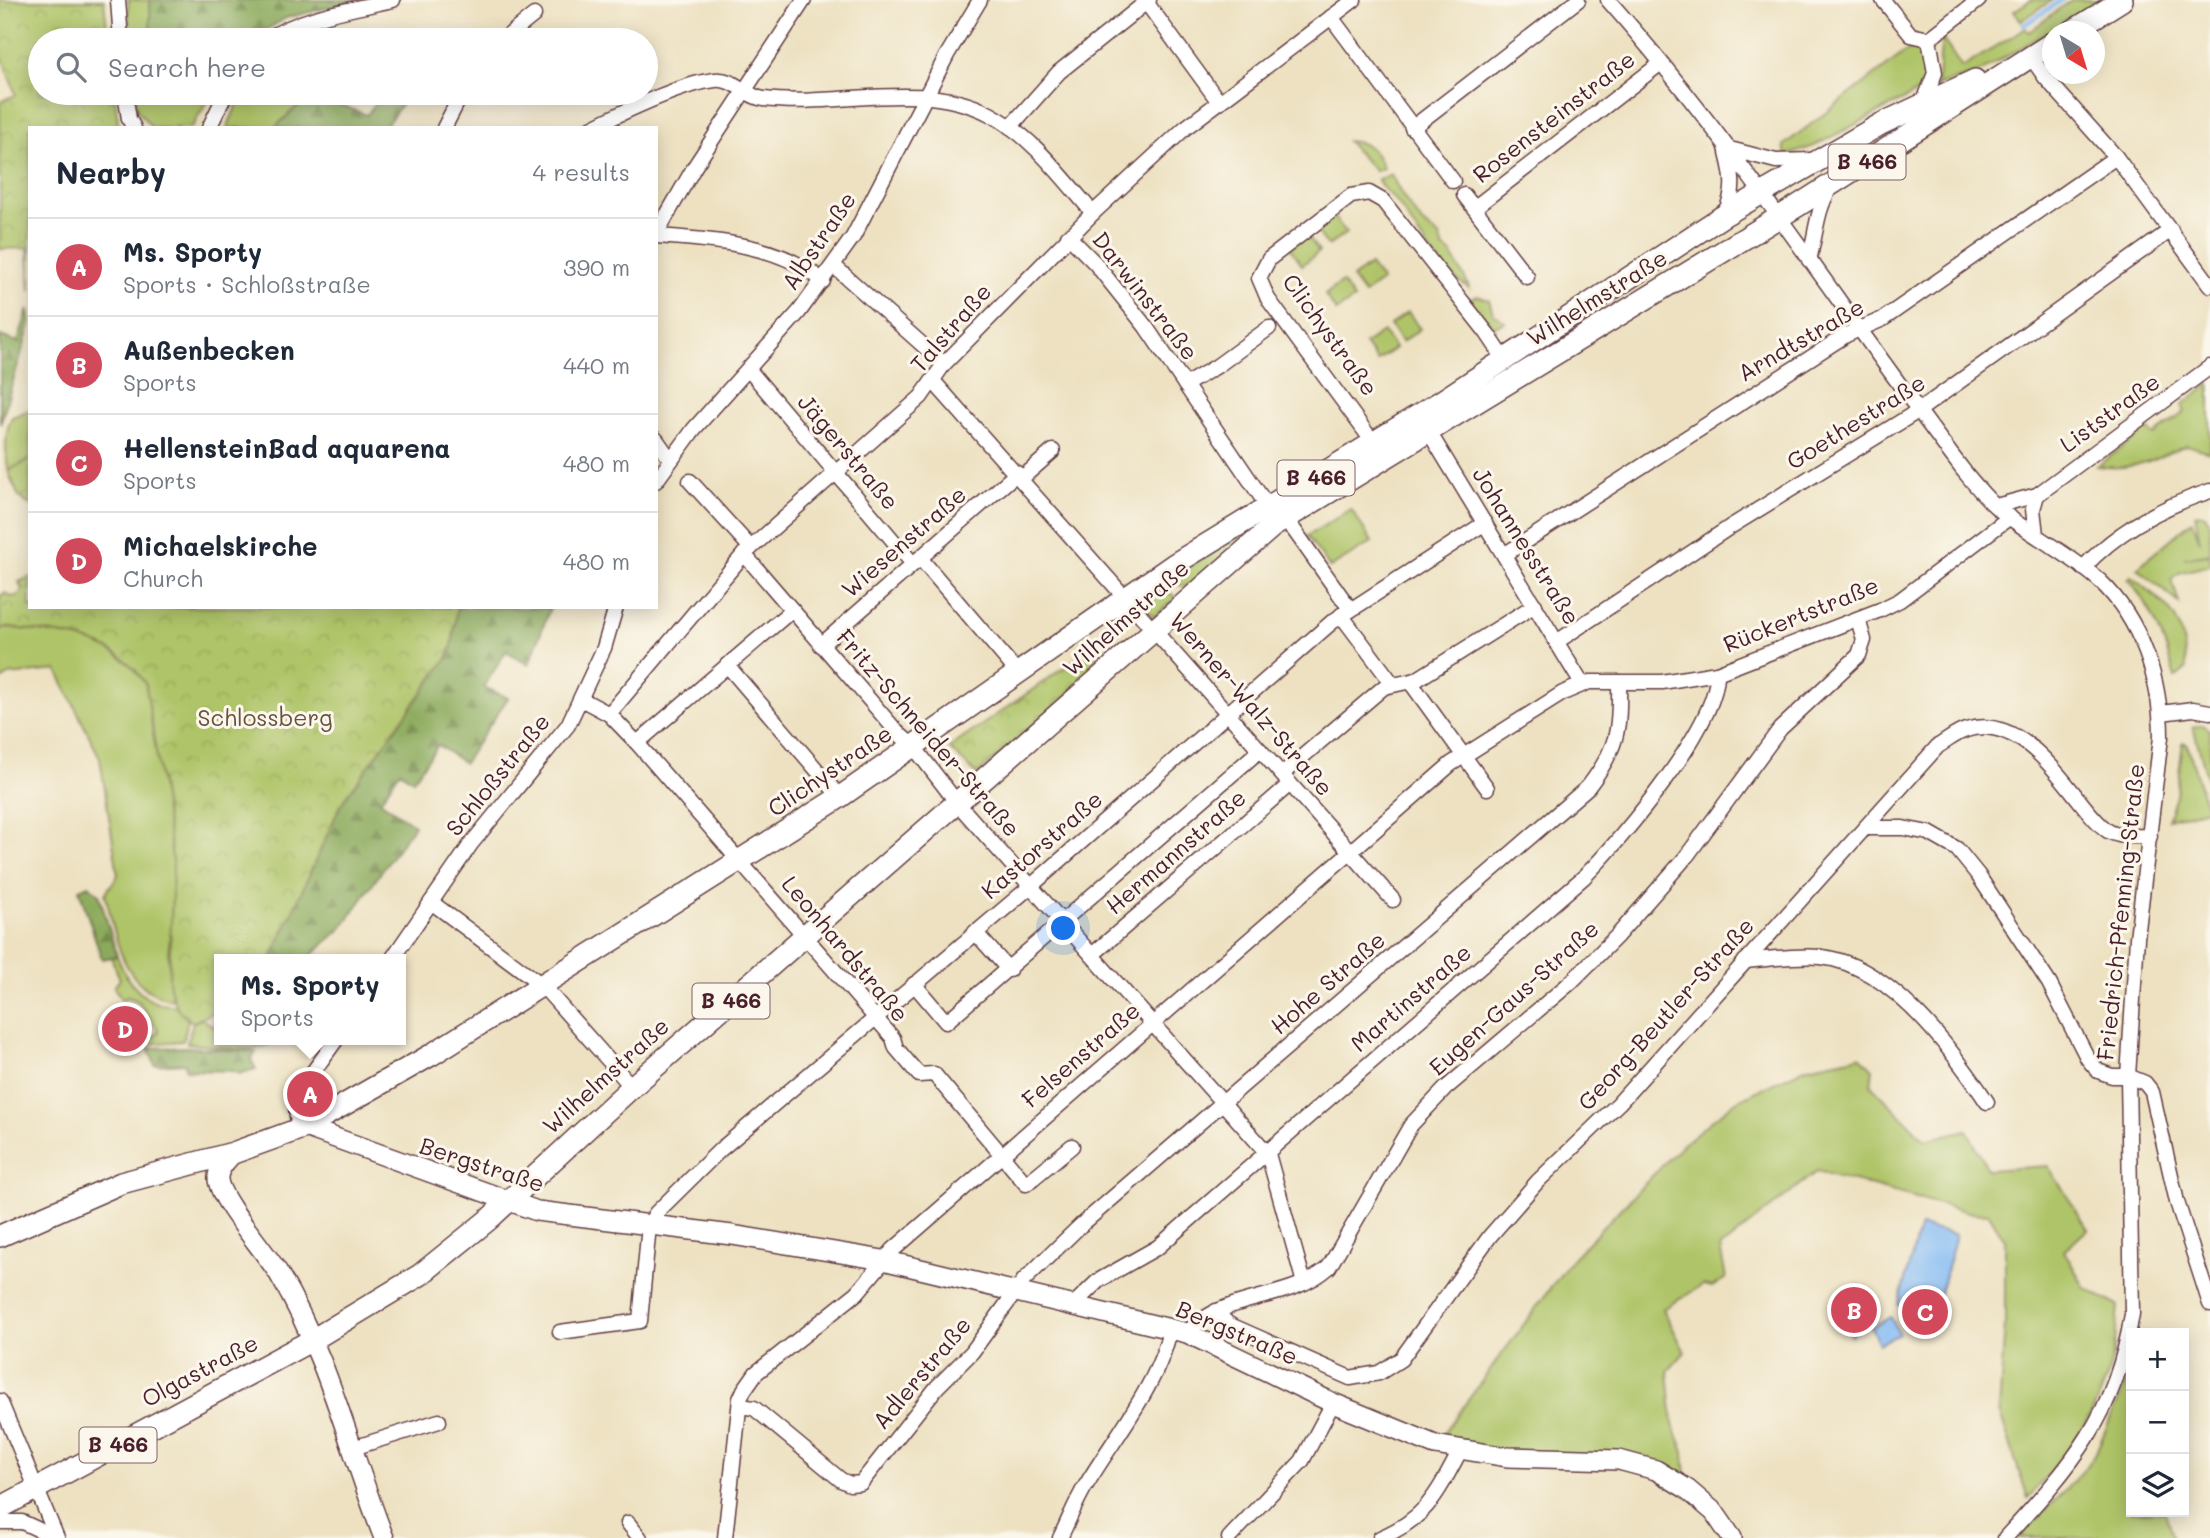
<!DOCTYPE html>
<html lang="en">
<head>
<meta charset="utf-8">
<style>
	body { margin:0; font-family:Mali,sans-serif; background:#f6f6f7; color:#1f2937 }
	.controls { position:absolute; right:21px; bottom:21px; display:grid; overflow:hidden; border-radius:0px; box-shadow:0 4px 18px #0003 }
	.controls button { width:63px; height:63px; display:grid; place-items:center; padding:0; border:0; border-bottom:2px solid #e0e1e3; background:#fff; color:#1f2937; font:35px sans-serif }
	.compass { position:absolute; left:2042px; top:21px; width:63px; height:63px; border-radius:50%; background:#fff; box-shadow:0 4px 18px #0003; rotate:142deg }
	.you { position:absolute; left:1064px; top:929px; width:24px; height:24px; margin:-18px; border:5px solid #fff; border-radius:50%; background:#1a73e8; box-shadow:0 0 0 10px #1a73e833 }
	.badge { display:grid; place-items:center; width:46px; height:46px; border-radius:50%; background:#d1495b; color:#fff; font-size:23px; font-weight:700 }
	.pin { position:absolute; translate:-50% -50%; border:4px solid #fff; box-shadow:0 2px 7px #0006 }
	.popup { position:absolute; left:214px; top:954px; width:192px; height:91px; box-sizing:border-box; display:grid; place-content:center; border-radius:0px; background:#fff; filter:drop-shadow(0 2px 5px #0005); font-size:23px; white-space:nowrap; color:#747a83 }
	.popup b { font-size:26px; color:#1f2937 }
	.popup::after { content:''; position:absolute; left:50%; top:100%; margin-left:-14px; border:14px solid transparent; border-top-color:#fff }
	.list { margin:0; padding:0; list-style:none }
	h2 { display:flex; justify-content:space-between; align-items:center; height:91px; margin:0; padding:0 28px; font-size:30px }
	h2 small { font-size:23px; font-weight:400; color:#747a83 }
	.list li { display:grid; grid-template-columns:46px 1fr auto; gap:21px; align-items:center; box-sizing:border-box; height:98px; padding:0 28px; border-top:2px solid #e0e1e3 }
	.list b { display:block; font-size:26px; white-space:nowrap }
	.list p { margin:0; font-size:23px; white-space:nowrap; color:#747a83 }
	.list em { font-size:23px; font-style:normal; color:#747a83 }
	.icon { flex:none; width:38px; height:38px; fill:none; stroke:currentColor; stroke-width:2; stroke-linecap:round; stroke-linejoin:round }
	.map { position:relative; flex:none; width:2210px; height:1538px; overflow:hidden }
	.search { position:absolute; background:#fff; box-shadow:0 4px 18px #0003; left:28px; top:28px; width:630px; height:77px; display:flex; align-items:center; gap:18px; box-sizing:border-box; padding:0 24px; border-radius:38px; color:#747a83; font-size:26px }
	.panel { position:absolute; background:#fff; box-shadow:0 4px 18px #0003; left:28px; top:126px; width:630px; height:483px; border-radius:0px }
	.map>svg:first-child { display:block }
	.green { fill:#afc468; stroke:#7c724a; stroke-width:2 }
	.forest { fill:url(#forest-firs); stroke:#6a6444; stroke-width:2 }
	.park { fill:url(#park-crowns); stroke:#7c724a; stroke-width:2 }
	.water { fill:#84bbf4; stroke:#676d90; stroke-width:2 }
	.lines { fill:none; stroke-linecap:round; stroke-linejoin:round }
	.stream { stroke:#84bbf4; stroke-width:4.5 }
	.street-casing { stroke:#623c42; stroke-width:17 }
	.secondary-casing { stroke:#623c42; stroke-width:22 }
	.primary-casing { stroke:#623c42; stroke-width:24 }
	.street { stroke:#fff; stroke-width:14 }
	.secondary { stroke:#fff; stroke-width:19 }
	.primary { stroke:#fff; stroke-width:21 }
	.labels { text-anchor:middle; stroke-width:6; stroke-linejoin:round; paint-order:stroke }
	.shield { fill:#fbf7ec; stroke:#7f6065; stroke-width:2 }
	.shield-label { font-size:21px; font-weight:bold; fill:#4a1f2b }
	.street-label { font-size:23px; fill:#4a1f2b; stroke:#fbf7ec }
	.park-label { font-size:23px; fill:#68513d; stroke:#fbf7ec }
</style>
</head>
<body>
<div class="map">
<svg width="2210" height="1538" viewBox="0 0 2210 1538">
	<defs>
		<pattern id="forest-firs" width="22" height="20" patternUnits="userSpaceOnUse" patternTransform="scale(1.75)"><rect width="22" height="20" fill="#8baa5c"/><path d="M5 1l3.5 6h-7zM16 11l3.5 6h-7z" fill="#748a4c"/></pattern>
		<pattern id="park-crowns" width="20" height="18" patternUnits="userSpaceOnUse" patternTransform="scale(1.75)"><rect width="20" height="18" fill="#afc468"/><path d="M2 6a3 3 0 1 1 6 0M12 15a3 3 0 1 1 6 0" fill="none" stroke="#98a85a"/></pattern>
	</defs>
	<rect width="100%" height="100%" fill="#fbf7ec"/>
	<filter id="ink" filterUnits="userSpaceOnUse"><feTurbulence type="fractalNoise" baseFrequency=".0143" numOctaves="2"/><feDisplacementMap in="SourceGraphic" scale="14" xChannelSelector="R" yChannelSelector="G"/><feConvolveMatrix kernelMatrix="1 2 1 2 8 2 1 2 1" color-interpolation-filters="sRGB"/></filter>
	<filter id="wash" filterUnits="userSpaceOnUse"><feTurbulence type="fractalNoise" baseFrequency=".00686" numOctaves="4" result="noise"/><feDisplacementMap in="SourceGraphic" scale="28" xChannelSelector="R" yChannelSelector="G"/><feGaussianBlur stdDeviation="1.57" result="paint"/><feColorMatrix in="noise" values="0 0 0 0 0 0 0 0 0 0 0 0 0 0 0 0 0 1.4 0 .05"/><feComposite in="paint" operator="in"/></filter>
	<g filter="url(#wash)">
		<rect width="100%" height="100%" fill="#ede1c1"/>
		<g class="green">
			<path d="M128 0H150V40H130Z"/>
			<path d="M2031 0H2052L2021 21 2014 11Z"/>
			<path d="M2071 0H2102L1980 72 1937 86 1942 38 1962 68 2025 28 2029 32Z"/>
			<path d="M1919 46C1935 55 1929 74 1924 89L1814 146 1786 156 1784 145 1905 52Z"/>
			<path d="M133 93H213L191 128H152L138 111Z"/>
			<path d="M242 93H310L311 94 274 128H227Z"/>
			<path d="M1347 141C1368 142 1375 149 1383 168L1375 171Z"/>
			<path d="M1391 174C1401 196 1418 223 1439 236L1443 248 1452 254C1456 267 1465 274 1469 288 1437 269 1419 235 1399 205 1393 196 1382 191 1378 180Z"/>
			<path d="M1334 217 1346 233 1328 246 1316 230Z"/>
			<path d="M1307 235 1319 252 1302 265 1290 248Z"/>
			<path d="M1370 265 1382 281 1364 294 1352 278Z"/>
			<path d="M1342 282 1354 299 1336 311 1325 295Z"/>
			<path d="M1478 296 1489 300 1493 313 1505 322 1494 327 1466 300Z"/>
			<path d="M1408 312 1420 329 1402 342 1390 325Z"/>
			<path d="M1383 332 1395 348 1377 361 1365 344Z"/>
			<path d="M2210 384V452L2186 445C2155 459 2131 472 2097 466L2148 429 2154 435 2185 412 2182 405Z"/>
			<path d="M30 410V505C6 493 0 438 12 417Z"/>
			<path d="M1351 509 1372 542 1330 568 1307 536Z"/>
			<path d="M2195 514 2205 515 2210 523V553L2184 558 2210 555V565L2179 573 2172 579 2179 603 2137 568 2192 521 2200 542Z"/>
			<path d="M1265 520 1189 586 1177 585 1178 573Z"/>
			<path d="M2131 576C2169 607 2185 616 2186 669L2175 678C2165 640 2153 609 2128 579Z"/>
			<path d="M1165 581 1168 591 1176 598 1154 617 1138 600Z"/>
			<path d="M6 627C57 634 116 634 146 685L173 863 174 913 168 951 172 1000C120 989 117 937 105 894L118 875 100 758 57 670 9 675 0 681V629Z"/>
			<path d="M2203 725 2210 730V787L2193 727Z"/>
			<path d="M2183 742 2187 744 2207 809 2168 819 2176 796Z"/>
			<path d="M117 956C126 981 145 1007 175 1005L188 1020 183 1041 146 1044 159 1031 138 1001 128 997 122 1000 114 987 120 979 111 957Z"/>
			<path d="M202 1019 219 1030V1040H276C254 1058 213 1045 187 1043L193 1022Z"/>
			<path d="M1860 1056 1873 1069 1871 1085 1925 1140 1967 1130 1988 1170 2048 1166 2088 1229 2064 1251 2085 1288 2118 1306C2116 1324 2116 1343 2112 1360 2099 1416 2064 1456 2028 1498L1999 1411 2005 1324V1240L1989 1214 1972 1213 1817 1171 1720 1248 1726 1278 1712 1287 1703 1285 1663 1309 1685 1352 1668 1371 1673 1424 1684 1452 1687 1489 1656 1470 1435 1445 1572 1259 1684 1143 1736 1101 1807 1067Z"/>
			<path d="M2131 1371V1512H2165L2173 1538H2019L2082 1472 2097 1450Z"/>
		</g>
		<g class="forest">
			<path d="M150 0H358L286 18 259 34 232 40H150Z"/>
			<path d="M382 93H393L404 101 384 128H274L311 94 367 115Z"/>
			<path d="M28 309 30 325 0 425V336L18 342Z"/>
			<path d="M457 607 550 608 529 665 506 651 484 687 508 698 464 763 438 745 413 780 400 771 380 801 414 825 341 929 307 959H271L341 804 447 658 452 646Z"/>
			<path d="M89 885 99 894 117 956 102 959 79 889Z"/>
			<path d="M186 1047 256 1052 251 1060 256 1069 239 1074 232 1071 186 1070 185 1063 155 1065 148 1048Z"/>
		</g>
		<g class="park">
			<path d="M0 0H104L108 40H40V93H114L119 128H30V292L28 248 0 249V101L16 95 0 52Z"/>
			<path d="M30 459V505L19 497 8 471Z"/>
			<path d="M30 577V607H457L452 646 447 658 341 804 271 959H219V1010L193 1022C176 1013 172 998 169 981L173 863 146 685C116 634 57 634 6 627L0 629V596L5 593 12 597 19 595 22 589 19 582Z"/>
			<path d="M1092 648 1098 668 977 775 949 748Z"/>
		</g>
		<g class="water">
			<path d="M1920 1226 1956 1235 1934 1315 1898 1305Z"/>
			<path d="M1860 1286 1873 1308 1850 1321 1856 1332 1851 1335 1838 1312 1843 1296Z"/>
			<path d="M1891 1317 1899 1334 1879 1344 1871 1327Z"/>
		</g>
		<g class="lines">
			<path class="stream" d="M2024 25 2062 0"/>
		</g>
	</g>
	<g filter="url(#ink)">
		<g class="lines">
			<g class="street-casing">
				<g id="street">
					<path d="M118 0 121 40"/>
					<path d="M1608 0C1738 147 1844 314 1963 470 1973 482 1983 495 1995 506 2027 534 2068 552 2100 581 2142 621 2161 681 2161 737L2137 938 2128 1076 2132 1314C2116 1416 2072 1465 2005 1538"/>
					<path d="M1883 0 1911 35 1929 39"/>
					<path d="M1146 2 1219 102"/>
					<path d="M1331 17 1453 181"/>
					<path d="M1929 39 1979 0"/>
					<path d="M266 40C303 16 350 10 393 0"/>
					<path d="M503 40 534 15"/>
					<path d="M2031 57 2045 77 2116 157 2210 285"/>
					<path d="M125 93 129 119 134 128"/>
					<path d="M1923 104 1935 73 1929 39"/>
					<path d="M1010 127 1059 72 1149 0"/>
					<path d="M209 128 226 93"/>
					<path d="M444 128 462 93"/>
					<path d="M591 128C623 112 680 84 715 80 735 78 746 97 764 99 839 108 919 78 990 114 1032 136 1062 177 1093 213"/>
					<path d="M1412 128 1578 0"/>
					<path d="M1726 148 1776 161 1812 160"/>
					<path d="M1464 195 1527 277"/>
					<path d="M1474 208 1661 63"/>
					<path d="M1724 214C1736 192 1733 176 1727 153"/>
					<path d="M656 234 695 166 804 0"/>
					<path d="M656 236C712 240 778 243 823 281"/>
					<path d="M1068 236 1095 263 1146 327 1268 507 1294 530 1350 609"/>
					<path d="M1809 260C1816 235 1816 211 1830 188"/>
					<path d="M834 266 944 364"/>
					<path d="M749 370 913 564"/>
					<path d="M934 382 1393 900"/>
					<path d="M1185 385 1217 366 1269 328"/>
					<path d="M1429 432 1582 684"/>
					<path d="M656 439 670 459"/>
					<path d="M1373 442 1268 299 1259 278 1269 259 1351 196 1369 193 1383 201 1487 333 1505 360"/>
					<path d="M1022 478 1053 451"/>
					<path d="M656 481 694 429 799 312 853 237 947 55 980 0"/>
					<path d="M690 481 751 548"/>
					<path d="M1996 506 2037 495 2210 367"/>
					<path d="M2036 535 2033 509 2037 495"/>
					<path d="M744 554 898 733 914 747 958 804 1268 1154 1304 1283"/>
					<path d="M1504 555 1846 335 1883 319 2116 157"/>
					<path d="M920 558 1018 673"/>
					<path d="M2083 568C2118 530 2161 507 2210 491"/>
					<path d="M1341 615 1392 683"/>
					<path d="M1558 641 1730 527 1918 411 2171 230"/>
					<path d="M821 645 1017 473"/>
					<path d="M727 665 840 797"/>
					<path d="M1411 683 1487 788"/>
					<path d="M581 699 609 714 637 743 893 1038 896 1048 919 1075 934 1074 1026 1184 1072 1146"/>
					<path d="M2161 713 2193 709 2210 712"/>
					<path d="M609 714 744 554 921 397 944 364 1093 213 1185 128 1354 0"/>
					<path d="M637 743 792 610"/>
					<path d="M1282 774 1384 687 1416 680 1535 605"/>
					<path d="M1865 828H1903L1929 833 1957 849 1978 875 2049 983 2088 1059 2098 1071 2112 1076H2128L2145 1083 2152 1092 2177 1202 2210 1304"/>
					<path d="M431 902 542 985 632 1087"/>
					<path d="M975 932 1009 970"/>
					<path d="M1092 955 1290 784"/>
					<path d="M392 959 471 844 568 725 604 648 616 607"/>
					<path d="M1745 961C1770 959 1796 955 1821 957 1889 964 1952 1049 1987 1102"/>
					<path d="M914 984 946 1022 1260 750"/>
					<path d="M305 1127 297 1117 295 1097 336 1040"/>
					<path d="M1073 1305 1098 1281 1158 1247 1584 877C1621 840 1719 724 1717 673"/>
					<path d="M1216 1311 1228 1324 1350 1378 1379 1373 1401 1359 1490 1236 1538 1181 1619 1103 1938 746C1947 741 1956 733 1966 730 2012 715 2051 764 2075 795 2085 807 2095 822 2108 831 2120 838 2137 836 2150 836"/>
					<path d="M560 1332 640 1321 649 1225 656 1213 720 1150 1031 886 1332 622 1485 523"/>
					<path d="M1187 1333C1223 1292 1289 1303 1329 1267L1411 1125 1446 1088 1570 983 1617 936 1686 857 1780 729 1859 655 1864 640 1858 619"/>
					<path d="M0 1401 57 1538"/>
					<path d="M740 1406 754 1408 841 1480 850 1484 861 1483 937 1387 972 1352 1024 1280 1080 1226 1588 787C1618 748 1620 730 1619 682"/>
					<path d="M353 1448 439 1421"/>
					<path d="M0 1522H22L57 1538"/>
					<path d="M628 1523 640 1538"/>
					<path d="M725 1538 740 1399 744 1390 756 1373 857 1293 893 1250 1451 764 1563 693 1589 682H1662L1717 673 1880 610 1900 600 2010 517"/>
					<path d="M1060 1538C1069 1520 1076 1501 1086 1485 1114 1438 1160 1382 1170 1329"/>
					<path d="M1229 1538 1302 1461 1333 1403"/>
					<path d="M1380 1538C1427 1518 1437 1494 1460 1451"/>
				</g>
			</g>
			<g class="secondary-casing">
				<g id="secondary">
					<path d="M305 1127 537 1211 732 1235 883 1260 1187 1333 1333 1403 1435 1445 1507 1457 1619 1460 1656 1470 1687 1489 1714 1512 1732 1538"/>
					<path d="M233 1153C227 1160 217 1169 218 1179 219 1200 266 1252 279 1274 330 1361 348 1446 384 1538"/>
				</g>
			</g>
			<g class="primary-casing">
				<g id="primary">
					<path d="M2071 32 2122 0"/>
					<path d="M0 1236 121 1183 233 1153 305 1127 431 1055 840 797 1173 565 1440 402 1723 216 1881 124 1975 80"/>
					<path d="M0 1508 314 1339 420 1275 488 1220 632 1087 1272 527 1799 205 2052 43"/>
				</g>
			</g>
			<use href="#street" class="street"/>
			<use href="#secondary" class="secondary"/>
			<use href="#primary" class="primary"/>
		</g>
	</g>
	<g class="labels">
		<g class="shield">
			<rect x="1828.5" y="144.5" width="77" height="35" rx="5"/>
			<rect x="1277.5" y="460.5" width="77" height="35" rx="5"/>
			<rect x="692.5" y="983.5" width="77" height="35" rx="5"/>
			<rect x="79.5" y="1427.5" width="77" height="35" rx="5"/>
		</g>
		<g class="shield-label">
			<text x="1867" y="169">B 466</text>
			<text x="1316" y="485">B 466</text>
			<text x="731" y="1008">B 466</text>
			<text x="118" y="1452">B 466</text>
		</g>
		<g class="street-label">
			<text transform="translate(1554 117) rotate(-38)" y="8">Rosensteinstraße</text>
			<text transform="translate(819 241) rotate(-56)" y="8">Albstraße</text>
			<text transform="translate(1145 296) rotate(52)" y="8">Darwinstraße</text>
			<text transform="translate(1597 298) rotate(-32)" y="8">Wilhelmstraße</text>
			<text transform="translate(951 328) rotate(-49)" y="8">Talstraße</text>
			<text transform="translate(1330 335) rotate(54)" y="8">Clichystraße</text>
			<text transform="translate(1801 340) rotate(-30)" y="8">Arndtstraße</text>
			<text transform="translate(2110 413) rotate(-36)" y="8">Liststraße</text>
			<text transform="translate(1856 422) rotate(-32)" y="8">Goethestraße</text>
			<text transform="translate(848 452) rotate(50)" y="8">Jägerstraße</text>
			<text transform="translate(904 542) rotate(-41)" y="8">Wiesenstraße</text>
			<text transform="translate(1526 546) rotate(58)" y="8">Johannesstraße</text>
			<text transform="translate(1801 615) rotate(-22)" y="8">Rückertstraße</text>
			<text transform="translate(1126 618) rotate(-42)" y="8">Wilhelmstraße</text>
			<text transform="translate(1251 704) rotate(49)" y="8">Werner-Walz-Straße</text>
			<text transform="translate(928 733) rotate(49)" y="8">Fritz-Schneider-Straße</text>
			<text transform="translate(830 771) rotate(-34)" y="8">Clichystraße</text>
			<text transform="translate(498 775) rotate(-51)" y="8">Schloßstraße</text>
			<text transform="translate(1042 845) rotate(-41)" y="8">Kastorstraße</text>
			<text transform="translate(1176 852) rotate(-41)" y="8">Hermannstraße</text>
			<text transform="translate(2121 912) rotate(-84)" y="8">Friedrich-Pfenning-Straße</text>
			<text transform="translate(845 949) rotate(50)" y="8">Leonhardstraße</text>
			<text transform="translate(1328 983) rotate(-41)" y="8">Hohe Straße</text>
			<text transform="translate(1411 998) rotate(-41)" y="8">Martinstraße</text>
			<text transform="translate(1514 998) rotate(-42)" y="8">Eugen-Gaus-Straße</text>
			<text transform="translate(1666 1014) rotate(-48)" y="8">Georg-Beutler-Straße</text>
			<text transform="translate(1081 1055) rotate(-41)" y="8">Felsenstraße</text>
			<text transform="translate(606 1076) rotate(-42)" y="8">Wilhelmstraße</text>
			<text transform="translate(482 1165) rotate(18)" y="8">Bergstraße</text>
			<text transform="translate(1237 1333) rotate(23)" y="8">Bergstraße</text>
			<text transform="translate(200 1371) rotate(-28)" y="8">Olgastraße</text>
			<text transform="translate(922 1373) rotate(-50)" y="8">Adlerstraße</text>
		</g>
		<g class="park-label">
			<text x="265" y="726">Schlossberg</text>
		</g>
	</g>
</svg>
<div class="controls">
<button>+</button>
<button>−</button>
<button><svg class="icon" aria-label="layers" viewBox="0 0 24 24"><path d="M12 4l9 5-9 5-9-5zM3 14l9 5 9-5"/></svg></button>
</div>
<svg class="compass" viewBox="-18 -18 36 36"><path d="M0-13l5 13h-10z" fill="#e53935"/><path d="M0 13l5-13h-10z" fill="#747a83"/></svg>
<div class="you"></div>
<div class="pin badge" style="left:310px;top:1094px">A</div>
<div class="popup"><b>Ms. Sporty</b>Sports</div>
<div class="pin badge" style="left:1854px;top:1310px">B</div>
<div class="pin badge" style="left:1925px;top:1312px">C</div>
<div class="pin badge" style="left:125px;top:1029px">D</div>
<div class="search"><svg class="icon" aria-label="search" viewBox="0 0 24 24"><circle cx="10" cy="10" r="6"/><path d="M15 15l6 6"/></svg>Search here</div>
<section class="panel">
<h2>Nearby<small>4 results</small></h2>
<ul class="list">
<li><span class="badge">A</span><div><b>Ms. Sporty</b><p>Sports · Schloßstraße</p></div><em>390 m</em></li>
<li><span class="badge">B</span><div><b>Außenbecken</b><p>Sports</p></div><em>440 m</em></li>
<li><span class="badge">C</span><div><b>HellensteinBad aquarena</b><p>Sports</p></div><em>480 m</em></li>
<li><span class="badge">D</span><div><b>Michaelskirche</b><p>Church</p></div><em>480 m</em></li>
</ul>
</section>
</div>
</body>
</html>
